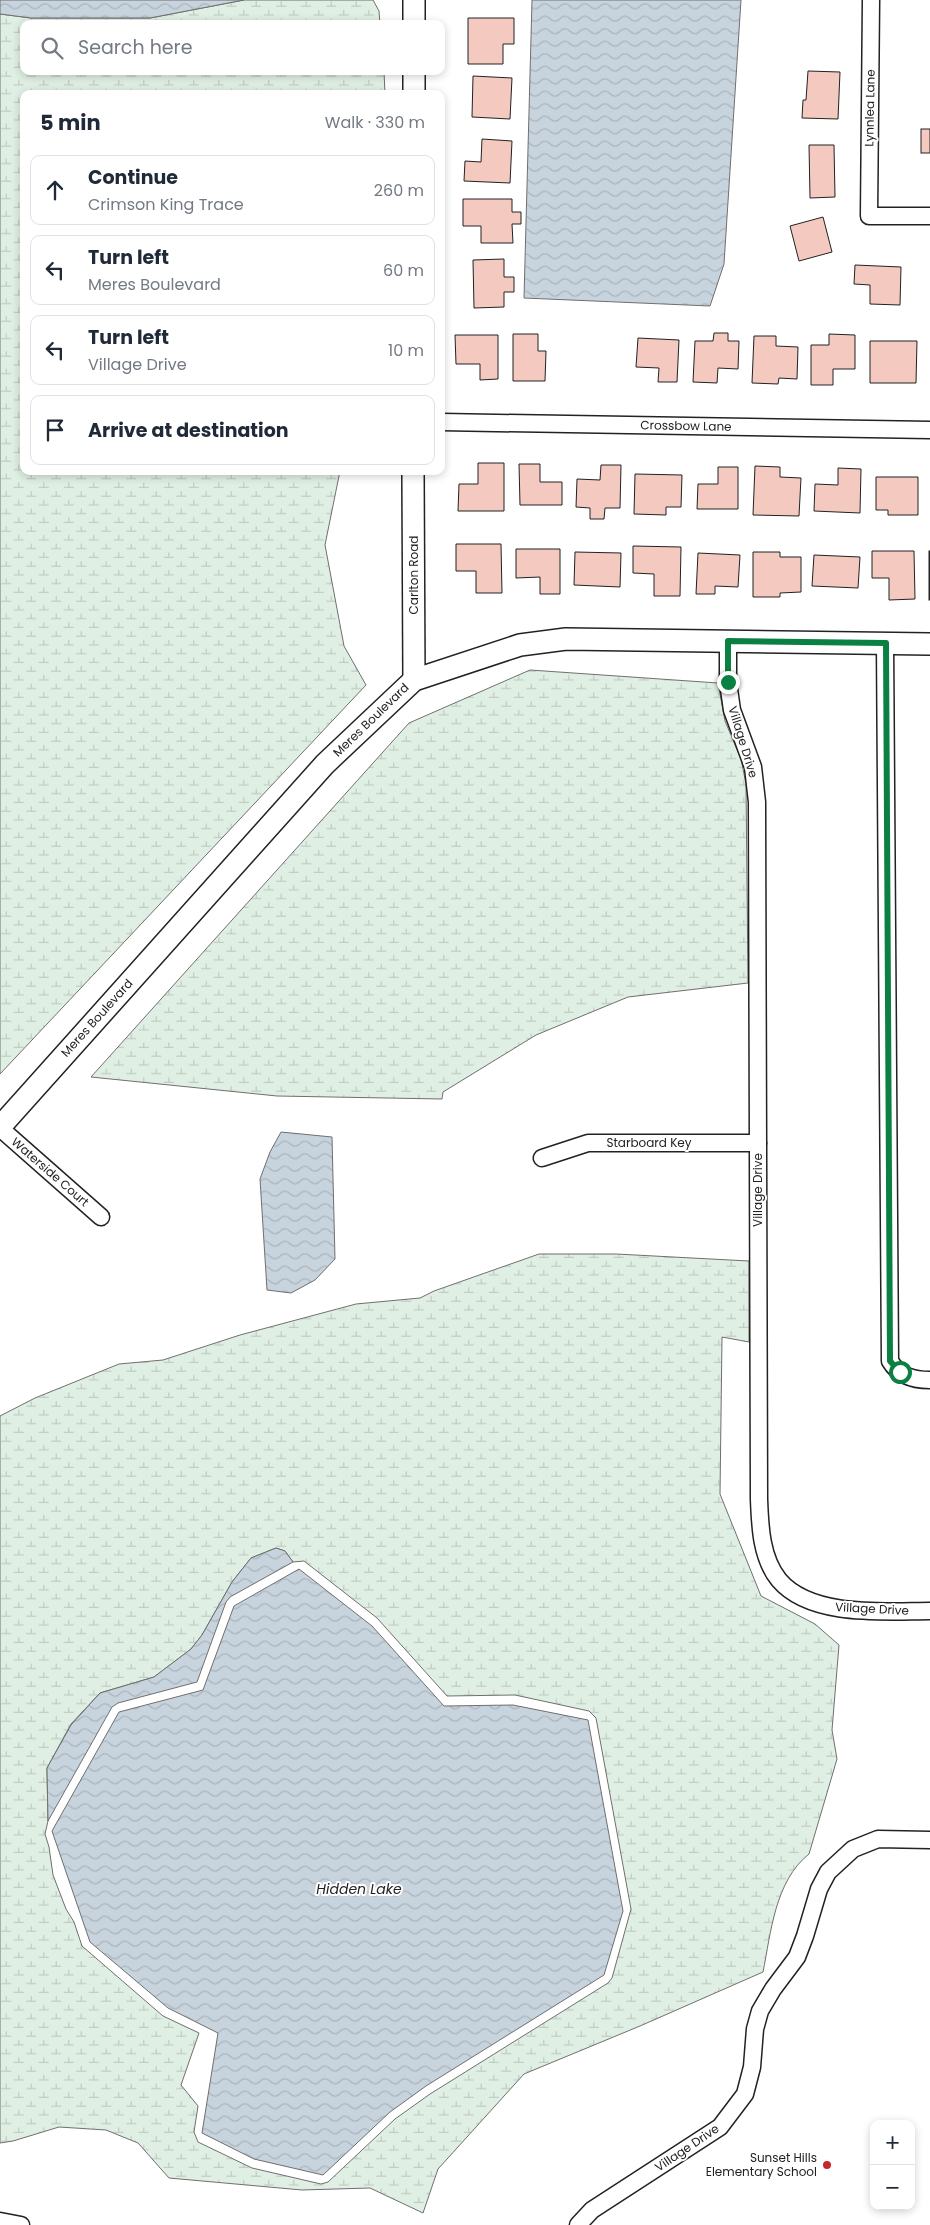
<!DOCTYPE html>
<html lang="en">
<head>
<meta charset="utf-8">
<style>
	body { margin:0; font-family:Poppins,sans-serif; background:#f2f2f3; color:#1f2937 }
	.controls { position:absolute; right:15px; bottom:15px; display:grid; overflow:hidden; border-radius:10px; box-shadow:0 2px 8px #0003 }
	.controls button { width:45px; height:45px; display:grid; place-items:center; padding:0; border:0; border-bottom:1px solid #e0e1e3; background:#fff; color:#1f2937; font:25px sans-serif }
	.stop { position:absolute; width:15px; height:15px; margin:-11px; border:4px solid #0b8043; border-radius:50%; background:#fff }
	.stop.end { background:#0b8043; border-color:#fff; box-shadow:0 1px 5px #0008 }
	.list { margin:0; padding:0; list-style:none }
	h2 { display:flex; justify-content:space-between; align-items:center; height:65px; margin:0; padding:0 20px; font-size:21px }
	h2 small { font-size:16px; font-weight:400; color:#747a83 }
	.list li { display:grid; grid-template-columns:32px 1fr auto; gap:15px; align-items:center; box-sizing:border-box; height:70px; margin:0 10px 10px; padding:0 10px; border:1px solid #e0e1e3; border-radius:10px }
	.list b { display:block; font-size:19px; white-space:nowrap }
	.list p { margin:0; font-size:16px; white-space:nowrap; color:#747a83 }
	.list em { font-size:16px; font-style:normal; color:#747a83 }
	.icon { flex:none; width:28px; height:28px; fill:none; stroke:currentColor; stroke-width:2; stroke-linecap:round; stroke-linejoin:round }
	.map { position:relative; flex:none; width:930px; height:2225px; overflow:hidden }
	.search { position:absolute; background:#fff; box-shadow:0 2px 8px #0003; left:20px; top:20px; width:425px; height:55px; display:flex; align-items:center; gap:12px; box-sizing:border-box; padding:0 18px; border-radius:10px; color:#747a83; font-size:19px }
	.panel { position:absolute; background:#fff; box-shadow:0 2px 8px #0003; left:20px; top:90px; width:425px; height:385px; border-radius:10px }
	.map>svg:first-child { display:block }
	.wetland { fill:url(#wetland-marsh); stroke:#6f6f6f; fill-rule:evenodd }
	.water { fill:url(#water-waves); stroke:#6f6f6f }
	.building { fill:#f3c9c0; stroke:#222 }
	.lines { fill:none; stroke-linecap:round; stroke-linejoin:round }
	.minor-casing { stroke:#222; stroke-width:19 }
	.tertiary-casing { stroke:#222; stroke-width:24 }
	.minor { stroke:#fff; stroke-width:16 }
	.tertiary { stroke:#fff; stroke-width:21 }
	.route { stroke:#0b8043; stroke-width:6 }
	.poi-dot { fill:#c62828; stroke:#fff; stroke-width:2 }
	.labels { text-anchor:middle; stroke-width:4; stroke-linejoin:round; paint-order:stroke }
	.street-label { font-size:12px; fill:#222; stroke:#fff }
	.poi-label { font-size:12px; fill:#222; stroke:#fff; text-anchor:end }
	.water-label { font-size:14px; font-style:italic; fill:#222; stroke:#fff }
</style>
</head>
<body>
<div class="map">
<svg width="930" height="2225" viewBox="0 0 930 2225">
	<defs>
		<pattern id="wetland-marsh" width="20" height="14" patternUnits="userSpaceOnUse" patternTransform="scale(1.25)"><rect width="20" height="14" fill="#e0efe3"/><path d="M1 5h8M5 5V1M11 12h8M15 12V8" fill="none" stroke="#c0cdc2"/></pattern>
		<pattern id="water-waves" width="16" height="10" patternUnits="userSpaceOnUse" patternTransform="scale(1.25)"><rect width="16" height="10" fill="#c7d3dd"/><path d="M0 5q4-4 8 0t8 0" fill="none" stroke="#abb5bd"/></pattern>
	</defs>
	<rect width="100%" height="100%" fill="#fff"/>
	<g class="wetland">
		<path d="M244 0H373L379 11 380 24H24V71H384L385 94H24V471H340L325 545 344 646 366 685 0 1074V14L31 18H150Z"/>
		<path d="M530 670 718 683 725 721 741 759 746 784 748 983 628 997 536 1035 443 1092 442 1099 277 1096 91 1077 409 723Z"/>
		<path d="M539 1254H616L749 1261V1342L722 1337 720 1494 761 1596 815 1624 839 1645 832 1730 837 1759 809 1854C775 1881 771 1932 763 1972L640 2026 524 2074 438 2169 423 2213 370 2188 302 2190 169 2178 138 2143 106 2130 59 2127 13 2141 0 2143V1416L35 1398 119 1364 163 1360 240 1335 356 1304 420 1298 434 1291ZM276 1548 285 1551 293 1562 304 1561 377 1618 447 1696 515 1695 589 1711 596 1718 631 1909 612 1978 608 1983 430 2094 395 2119 328 2182 321 2184 252 2168 198 2142 194 2132 198 2106 181 2085 199 2033 163 2016 82 1946 74 1922 66 1909 53 1875 49 1847 45 1834 48 1821 47 1768 71 1724 100 1693 154 1677 191 1649 202 1635 232 1582 251 1558Z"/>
	</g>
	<g class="water">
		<path d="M0 0H244L150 18H31L0 14Z"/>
		<path d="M532 0H741L724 264 710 306 524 298Z"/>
		<path d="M281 1132 332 1137 335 1259 315 1280 291 1293 267 1290 260 1179 270 1152Z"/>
		<path d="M276 1548 285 1551 293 1562 230 1597 226 1602 197 1682 118 1703 112 1707 48 1821 47 1768 71 1725 100 1693 154 1677 191 1649 202 1635 232 1582 251 1558Z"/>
		<path d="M299 1569 372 1626 444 1706 513 1705 588 1720 623 1911 604 1975 426 2086 390 2112 323 2175 254 2159 202 2133 218 2033 168 2008 90 1942 52 1831 119 1712 203 1690 234 1606Z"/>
	</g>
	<g class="building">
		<path d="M468 18H514V44H503V64H468Z"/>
		<path d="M808 71 840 72 838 119 802 118 803 100H806Z"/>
		<path d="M473 76 512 78 510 119 472 117Z"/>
		<rect x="921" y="129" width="9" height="24"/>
		<path d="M482 139 512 141 510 183 464 181 465 161 481 162Z"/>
		<path d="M809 145H834L835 197 810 198Z"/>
		<path d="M463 199H512V212H521V224H512L513 243H481V226H463Z"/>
		<path d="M823 217 832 252 799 261 790 226Z"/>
		<path d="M504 259V277H514V292H504V307L474 308 473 260Z"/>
		<path d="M855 265 901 267 900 305 870 304V285L854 284Z"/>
		<path d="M714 333H728V341H739L738 369 718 368 717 383 693 382 695 341H713Z"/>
		<path d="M513 334H538V351H546L545 381H513Z"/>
		<path d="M829 334 855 335V369H833V385H811V345H829Z"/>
		<path d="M455 335H498V379L480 380V364H456Z"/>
		<path d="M754 336H776V346L798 347 797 379 779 378 778 384 752 383Z"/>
		<path d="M638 338 679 340 677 382H658L659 368 636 367Z"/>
		<path d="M870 341H917L916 383H870Z"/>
		<path d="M478 463H504V511H458L459 484H478Z"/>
		<path d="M519 464H540V482H562V505H520Z"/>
		<path d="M601 465H621L620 508H605L604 519H590V508L576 507 577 479 600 480Z"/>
		<path d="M755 466 780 467V477L801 478 799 516 753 515Z"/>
		<path d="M718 467H738V509H697L698 484H718Z"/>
		<path d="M838 468 861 469 860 513 814 511 815 484 838 485Z"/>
		<path d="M635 474 682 475 681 507H666V515L634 514Z"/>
		<path d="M876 477H918V515H888V510H876Z"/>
		<path d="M456 544H501L502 593H476V571H456Z"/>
		<path d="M633 546 681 547 680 596H654V574L633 573Z"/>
		<path d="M516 549H560V594H540V577L516 578Z"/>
		<path d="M872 551H914L915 599 889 600V578H872Z"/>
		<rect x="929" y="551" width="1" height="49"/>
		<path d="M575 552 621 553 620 587 574 585Z"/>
		<path d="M753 552H780V557H801V592L780 593V597H753Z"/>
		<path d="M698 553 740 555 738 587 715 586V594H696Z"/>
		<path d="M814 555 860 557 858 588 812 586Z"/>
	</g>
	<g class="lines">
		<g class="minor-casing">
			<g id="minor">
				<path d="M871 0 869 216H930"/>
				<path d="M441 422 930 430"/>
				<path d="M728 641V682L732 710 753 767 757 802 759 1499C760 1526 761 1558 779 1580 811 1618 886 1611 930 1611"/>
				<path d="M885 643 890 1361C899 1376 913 1380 930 1380"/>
				<path d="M0 1128 101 1217"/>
				<path d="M542 1158 588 1143H758"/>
				<path d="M0 2221 21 2225"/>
				<path d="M578 2225 592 2210 720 2127 745 2094 752 2067 755 2029 760 2011 773 1989 797 1957 805 1936 819 1889 828 1872 853 1849 878 1839 930 1840"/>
			</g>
		</g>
		<g class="tertiary-casing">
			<g id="tertiary">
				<path d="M414 24V0"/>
				<path d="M414 94V71"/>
				<path d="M413 471 414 680"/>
				<path d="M0 1127 325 764 414 680 520 645 566 639 930 644"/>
			</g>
		</g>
		<use href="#minor" class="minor"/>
		<use href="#tertiary" class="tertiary"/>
	</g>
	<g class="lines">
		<path class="route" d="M728 682V641L886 643 890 1361 900 1372"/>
	</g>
	<circle class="poi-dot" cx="827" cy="2165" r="5"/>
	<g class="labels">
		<g class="street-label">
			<text transform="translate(870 108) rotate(-89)" y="4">Lynnlea Lane</text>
			<text transform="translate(686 426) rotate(1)" y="4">Crossbow Lane</text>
			<text transform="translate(414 575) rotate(-90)" y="4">Carlton Road</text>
			<text transform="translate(371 720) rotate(-44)" y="4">Meres Boulevard</text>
			<text transform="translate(743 742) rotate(73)" y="4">Village Drive</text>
			<text transform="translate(97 1018) rotate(-48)" y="4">Meres Boulevard</text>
			<text x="649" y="1147">Starboard Key</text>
			<text transform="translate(50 1172) rotate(41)" y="4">Waterside Court</text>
			<text transform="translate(758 1190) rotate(-90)" y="4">Village Drive</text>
			<text transform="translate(872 1609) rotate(3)" y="4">Village Drive</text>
			<text transform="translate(687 2148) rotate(-34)" y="4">Village Drive</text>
		</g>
		<g class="poi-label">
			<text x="817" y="2162">Sunset Hills<tspan x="817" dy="14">Elementary School</tspan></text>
		</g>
		<g class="water-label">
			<text x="359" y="1894">Hidden Lake</text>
		</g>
	</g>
</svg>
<div class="controls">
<button>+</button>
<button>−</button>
</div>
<div class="stop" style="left:900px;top:1372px"></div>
<div class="stop end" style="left:728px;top:682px"></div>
<div class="search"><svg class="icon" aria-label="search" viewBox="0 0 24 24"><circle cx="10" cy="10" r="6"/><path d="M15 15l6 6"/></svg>Search here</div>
<section class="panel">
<h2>5 min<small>Walk · 330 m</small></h2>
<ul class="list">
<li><svg class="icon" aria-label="ahead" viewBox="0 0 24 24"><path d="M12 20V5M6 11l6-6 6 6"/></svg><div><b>Continue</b><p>Crimson King Trace</p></div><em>260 m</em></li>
<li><svg class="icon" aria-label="left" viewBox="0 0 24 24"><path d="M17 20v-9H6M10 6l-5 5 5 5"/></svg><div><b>Turn left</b><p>Meres Boulevard</p></div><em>60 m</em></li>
<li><svg class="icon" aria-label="left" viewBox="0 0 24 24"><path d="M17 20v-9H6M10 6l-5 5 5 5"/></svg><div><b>Turn left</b><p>Village Drive</p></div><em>10 m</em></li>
<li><svg class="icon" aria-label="arrive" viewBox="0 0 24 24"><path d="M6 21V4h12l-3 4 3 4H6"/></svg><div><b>Arrive at destination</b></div></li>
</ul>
</section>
</div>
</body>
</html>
